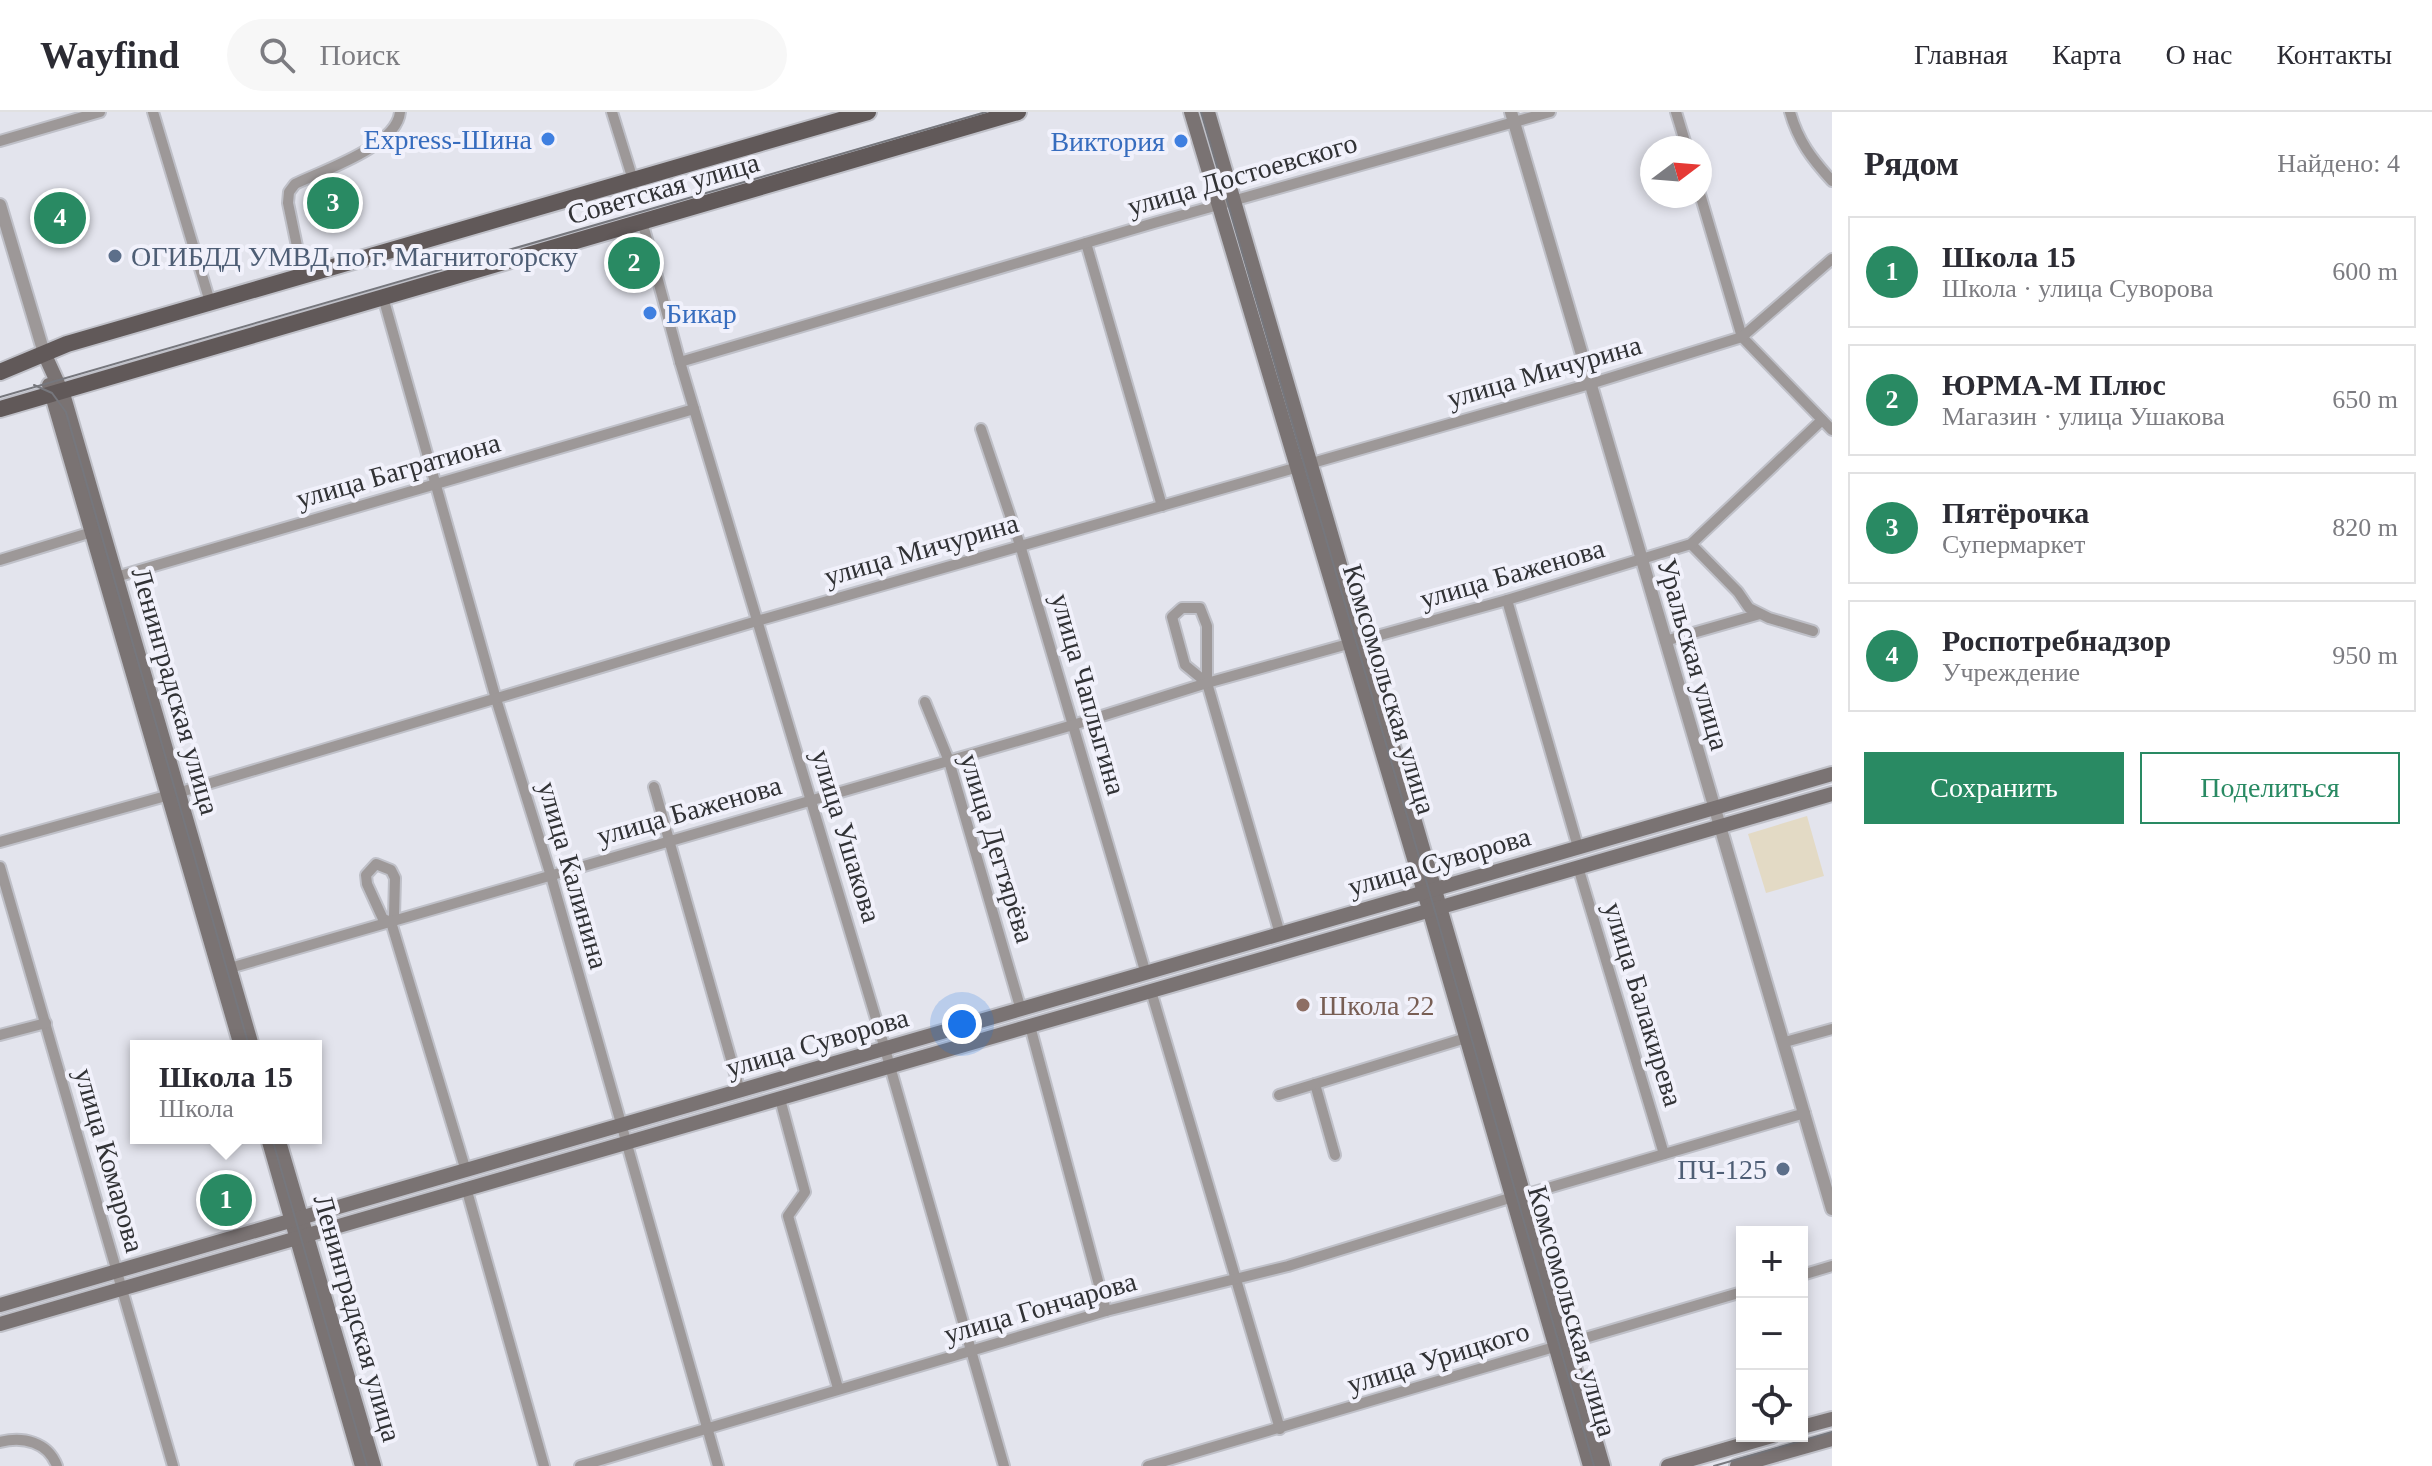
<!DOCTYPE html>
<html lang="ru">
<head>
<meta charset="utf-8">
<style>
	body { margin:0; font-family:"Times New Roman",serif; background:#f7f7f7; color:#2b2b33 }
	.controls { position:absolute; right:24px; bottom:24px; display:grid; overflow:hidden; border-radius:0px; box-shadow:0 4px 12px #0003 }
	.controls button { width:72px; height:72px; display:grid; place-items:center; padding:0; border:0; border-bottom:2px solid #e1e1e2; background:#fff; color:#2b2b33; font:40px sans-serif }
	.compass { position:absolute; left:1640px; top:24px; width:72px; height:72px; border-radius:50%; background:#fff; box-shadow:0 4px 12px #0003; rotate:74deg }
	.you { position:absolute; left:962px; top:912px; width:28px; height:28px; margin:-20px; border:6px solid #fff; border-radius:50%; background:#1a73e8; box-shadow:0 0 0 12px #1a73e833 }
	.badge { display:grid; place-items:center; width:52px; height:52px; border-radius:50%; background:#298a63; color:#fff; font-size:26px; font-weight:700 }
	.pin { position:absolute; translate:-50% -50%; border:4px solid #fff; box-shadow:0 2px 8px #0006 }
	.popup { position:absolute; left:130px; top:928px; width:192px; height:104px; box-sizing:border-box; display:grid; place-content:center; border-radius:0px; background:#fff; filter:drop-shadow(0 2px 6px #0005); font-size:26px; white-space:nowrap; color:#7c7c81 }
	.popup b { font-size:30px; color:#2b2b33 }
	.popup::after { content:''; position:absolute; left:50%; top:100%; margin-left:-16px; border:16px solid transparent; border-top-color:#fff }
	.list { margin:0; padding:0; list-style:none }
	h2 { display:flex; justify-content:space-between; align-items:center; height:104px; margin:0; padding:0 32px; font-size:34px }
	h2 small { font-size:26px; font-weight:400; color:#7c7c81 }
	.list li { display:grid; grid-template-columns:52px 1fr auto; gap:24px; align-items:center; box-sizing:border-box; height:112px; margin:0 16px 16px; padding:0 16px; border:2px solid #e1e1e2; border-radius:0px }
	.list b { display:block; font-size:30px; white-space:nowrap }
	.list p { margin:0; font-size:26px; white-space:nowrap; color:#7c7c81 }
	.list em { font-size:26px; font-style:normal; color:#7c7c81 }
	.actions { display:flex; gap:16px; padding:24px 32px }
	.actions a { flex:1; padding:18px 0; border:2px solid #298a63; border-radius:0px; text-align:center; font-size:28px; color:#298a63 }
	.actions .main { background:#298a63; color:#fff }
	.icon { flex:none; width:44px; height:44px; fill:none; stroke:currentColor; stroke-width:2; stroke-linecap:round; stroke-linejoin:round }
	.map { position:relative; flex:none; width:1832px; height:1354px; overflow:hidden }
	header { display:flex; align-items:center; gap:48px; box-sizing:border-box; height:112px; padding:0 40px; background:#fff; border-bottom:2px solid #e1e1e2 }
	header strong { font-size:38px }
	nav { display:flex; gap:44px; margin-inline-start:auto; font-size:28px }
	.search { width:560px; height:72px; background:#f7f7f7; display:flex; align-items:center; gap:20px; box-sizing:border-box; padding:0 28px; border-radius:44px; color:#7c7c81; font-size:30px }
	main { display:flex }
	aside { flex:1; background:#fff }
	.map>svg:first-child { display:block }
	.industrial { fill:#e3dac5 }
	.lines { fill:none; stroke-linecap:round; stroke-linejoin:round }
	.minor-casing { stroke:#bfc0c8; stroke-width:14 }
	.tertiary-casing { stroke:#bfc0c8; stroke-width:16 }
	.secondary-casing { stroke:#bfc0c8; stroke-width:18 }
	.primary-casing { stroke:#bfc0c8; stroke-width:20 }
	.minor { stroke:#9d9898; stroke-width:10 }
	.tertiary { stroke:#9d9898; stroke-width:12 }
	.secondary { stroke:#7a7373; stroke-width:14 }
	.primary { stroke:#615959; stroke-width:16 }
	.tram { stroke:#76777d; stroke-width:2 }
	.shop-dot { fill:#3f7fe0; stroke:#f1f1fb; stroke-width:3 }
	.service-dot { fill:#5c6f8a; stroke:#f1f1fb; stroke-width:3 }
	.education-dot { fill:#8d6e63; stroke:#f1f1fb; stroke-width:3 }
	.labels { text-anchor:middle; stroke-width:8; stroke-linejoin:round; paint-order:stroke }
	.shop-label { font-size:28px; fill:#366cbe; stroke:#f1f1fb; text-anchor:end }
	.street-label { font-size:28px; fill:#313235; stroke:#f1f1fb }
	.service-label { font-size:28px; fill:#4e5e75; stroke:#f1f1fb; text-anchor:start }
	.education-label { font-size:28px; fill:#785e54; stroke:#f1f1fb; text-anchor:start }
</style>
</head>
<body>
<header>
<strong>Wayfind</strong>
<div class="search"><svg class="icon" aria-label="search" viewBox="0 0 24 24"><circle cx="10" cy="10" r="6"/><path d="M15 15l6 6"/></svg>Поиск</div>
<nav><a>Главная</a><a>Карта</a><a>О нас</a><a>Контакты</a></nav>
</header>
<main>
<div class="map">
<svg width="1832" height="1354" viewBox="0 0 1832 1354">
	<rect width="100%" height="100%" fill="#e3e4ed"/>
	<path class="industrial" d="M1807 704 1824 764 1766 781 1748 722Z"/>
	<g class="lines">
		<g class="minor-casing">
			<g id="minor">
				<path d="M153 0 210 190"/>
				<path d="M612 0 633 68"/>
				<path d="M1676 0 1687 36"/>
				<path d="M1790 0C1798 29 1812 47 1832 69"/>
				<path d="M0 29 100 0"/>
				<path d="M1700 82 1742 225 1832 318"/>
				<path d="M642 109 680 250 885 937 1004 1354"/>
				<path d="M1086 131 1162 394"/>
				<path d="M303 163 288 91 289 80 295 72C324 58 397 34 400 0"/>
				<path d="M383 185 496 587 551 764 718 1354"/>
				<path d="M680 250 1154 111 1550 0"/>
				<path d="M981 317 1020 433 1146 862"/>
				<path d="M1691 432 1738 480 1749 496 1769 506 1813 519"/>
				<path d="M0 448 92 420"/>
				<path d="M116 465 694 297"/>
				<path d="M1507 488 1578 735"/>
				<path d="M1665 529 1760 502"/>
				<path d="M1207 571 1185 553 1172 505 1182 496H1200L1207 514V571L1280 822"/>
				<path d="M925 590 949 649 1021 898"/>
				<path d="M654 675 740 979"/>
				<path d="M0 730 184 679 757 509 1590 272 1742 225 1832 147"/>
				<path d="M0 755 173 1354"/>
				<path d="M1578 755 1664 1042"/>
				<path d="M391 810 383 807 367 772 366 763 376 752 391 758 395 766 394 805 391 810 466 1059"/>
				<path d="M230 856 1073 613 1207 571 1507 488 1691 432 1822 308"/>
				<path d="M1151 879 1280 1317"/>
				<path d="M1030 914 1106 1199"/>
				<path d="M0 923 46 911"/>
				<path d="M1785 930 1832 917"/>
				<path d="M1315 972 1335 1043"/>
				<path d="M1279 983 1466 926"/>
				<path d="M780 987 805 1080 788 1104 838 1276"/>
				<path d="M467 1079 544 1354"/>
				<path d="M1524 1083 1805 1001"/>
				<path d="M1802 1163 1832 1154"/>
				<path d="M0 1330C23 1324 48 1330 57 1354"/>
				<path d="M580 1354 1106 1199 1288 1154 1513 1085"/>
				<path d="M1148 1354 1742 1180"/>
			</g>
		</g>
		<g class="tertiary-casing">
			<g id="tertiary">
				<path d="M1511 0 1832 1097"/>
				<path d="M0 93 44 241"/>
			</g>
		</g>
		<g class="secondary-casing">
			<g id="secondary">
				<path d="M1191 0 1432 807 1590 1354"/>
				<path d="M1208 0 1603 1354"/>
				<path d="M44 241 64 285 252 934"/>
				<path d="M49 273 241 934"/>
				<path d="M268 1026 362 1354"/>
				<path d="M278 1026 374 1354"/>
				<path d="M0 1193 1832 662"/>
				<path d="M0 1212 1832 682"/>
				<path d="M1802 1315 1832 1307"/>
				<path d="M1668 1354 1772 1324"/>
				<path d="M1737 1354 1832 1327"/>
			</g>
		</g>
		<g class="primary-casing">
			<g id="primary">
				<path d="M0 260 67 232 868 0"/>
				<path d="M0 297 1018 0"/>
			</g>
		</g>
		<use href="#minor" class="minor"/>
		<use href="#tertiary" class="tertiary"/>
		<use href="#secondary" class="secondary"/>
		<use href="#primary" class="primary"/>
		<g class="tram">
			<path d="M1201 0 1437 806 1594 1354"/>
			<path d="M34 273 52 281 66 300 249 934"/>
			<path d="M0 285 986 0"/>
			<path d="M272 1026 367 1354"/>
			<path d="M1714 1354 1832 1320"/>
		</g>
	</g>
	<g class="shop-dot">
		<circle cx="548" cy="27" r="8"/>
		<circle cx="1181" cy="29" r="8"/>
		<circle cx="650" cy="201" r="8"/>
	</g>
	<g class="service-dot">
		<circle cx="115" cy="144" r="8"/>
		<circle cx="1783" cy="1057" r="8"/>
	</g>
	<circle class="education-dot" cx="1303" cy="893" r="8"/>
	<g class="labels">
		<g class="shop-label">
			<text x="532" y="37">Express-Шина</text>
			<text x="1165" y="39">Виктория</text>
			<text x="666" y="211" text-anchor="start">Бикар</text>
		</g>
		<g class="street-label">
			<text transform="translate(1242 62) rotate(-16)" y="10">улица Достоевского</text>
			<text transform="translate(663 76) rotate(-16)" y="10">Советская улица</text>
			<text transform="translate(1544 259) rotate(-16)" y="10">улица Мичурина</text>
			<text transform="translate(398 358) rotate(-16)" y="10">улица Багратиона</text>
			<text transform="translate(921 437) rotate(-16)" y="10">улица Мичурина</text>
			<text transform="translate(1512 461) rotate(-16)" y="10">улица Баженова</text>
			<text transform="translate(1694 542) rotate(74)" y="10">Уральская улица</text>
			<text transform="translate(1390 577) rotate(73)" y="10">Комсомольская улица</text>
			<text transform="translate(176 579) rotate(74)" y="10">Ленинградская улица</text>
			<text transform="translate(1089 582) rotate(74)" y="10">улица Чаплыгина</text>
			<text transform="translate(689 698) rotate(-16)" y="10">улица Баженова</text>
			<text transform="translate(847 724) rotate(73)" y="10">улица Ушакова</text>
			<text transform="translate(998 736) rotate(73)" y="10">улица Дегтярёва</text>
			<text transform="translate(1439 749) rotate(-16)" y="10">улица Суворова</text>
			<text transform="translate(574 763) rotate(74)" y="10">улица Калинина</text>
			<text transform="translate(1644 892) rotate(73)" y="10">улица Балакирева</text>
			<text transform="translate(817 930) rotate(-16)" y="10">улица Суворова</text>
			<text transform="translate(110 1048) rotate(74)" y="10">улица Комарова</text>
			<text transform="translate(1040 1195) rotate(-16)" y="10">улица Гончарова</text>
			<text transform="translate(1573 1199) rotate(74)" y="10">Комсомольская улица</text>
			<text transform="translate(358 1206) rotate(74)" y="10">Ленинградская улица</text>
			<text transform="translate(1438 1245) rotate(-17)" y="10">улица Урицкого</text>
		</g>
		<g class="service-label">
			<text x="131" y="154">ОГИБДД УМВД по г. Магнитогорску</text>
			<text x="1767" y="1067" text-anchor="end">ПЧ-125</text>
		</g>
		<g class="education-label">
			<text x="1319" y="903">Школа 22</text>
		</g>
	</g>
</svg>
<div class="controls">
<button>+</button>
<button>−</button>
<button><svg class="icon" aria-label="locate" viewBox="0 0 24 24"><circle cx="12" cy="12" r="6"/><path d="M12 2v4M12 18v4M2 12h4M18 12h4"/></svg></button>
</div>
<svg class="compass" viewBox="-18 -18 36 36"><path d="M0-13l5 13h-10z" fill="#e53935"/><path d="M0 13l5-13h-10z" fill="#7c7c81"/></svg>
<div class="you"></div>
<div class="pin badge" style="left:226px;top:1088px">1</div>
<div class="popup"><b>Школа 15</b>Школа</div>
<div class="pin badge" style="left:634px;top:151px">2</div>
<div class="pin badge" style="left:333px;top:91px">3</div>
<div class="pin badge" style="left:60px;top:106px">4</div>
</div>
<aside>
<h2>Рядом<small>Найдено: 4</small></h2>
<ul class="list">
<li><span class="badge">1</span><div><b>Школа 15</b><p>Школа · улица Суворова</p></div><em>600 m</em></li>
<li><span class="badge">2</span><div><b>ЮРМА-М Плюс</b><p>Магазин · улица Ушакова</p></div><em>650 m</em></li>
<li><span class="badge">3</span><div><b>Пятёрочка</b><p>Супермаркет</p></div><em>820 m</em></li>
<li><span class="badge">4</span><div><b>Роспотребнадзор</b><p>Учреждение</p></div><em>950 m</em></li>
</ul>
<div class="actions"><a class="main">Сохранить</a><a>Поделиться</a></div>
</aside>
</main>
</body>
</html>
